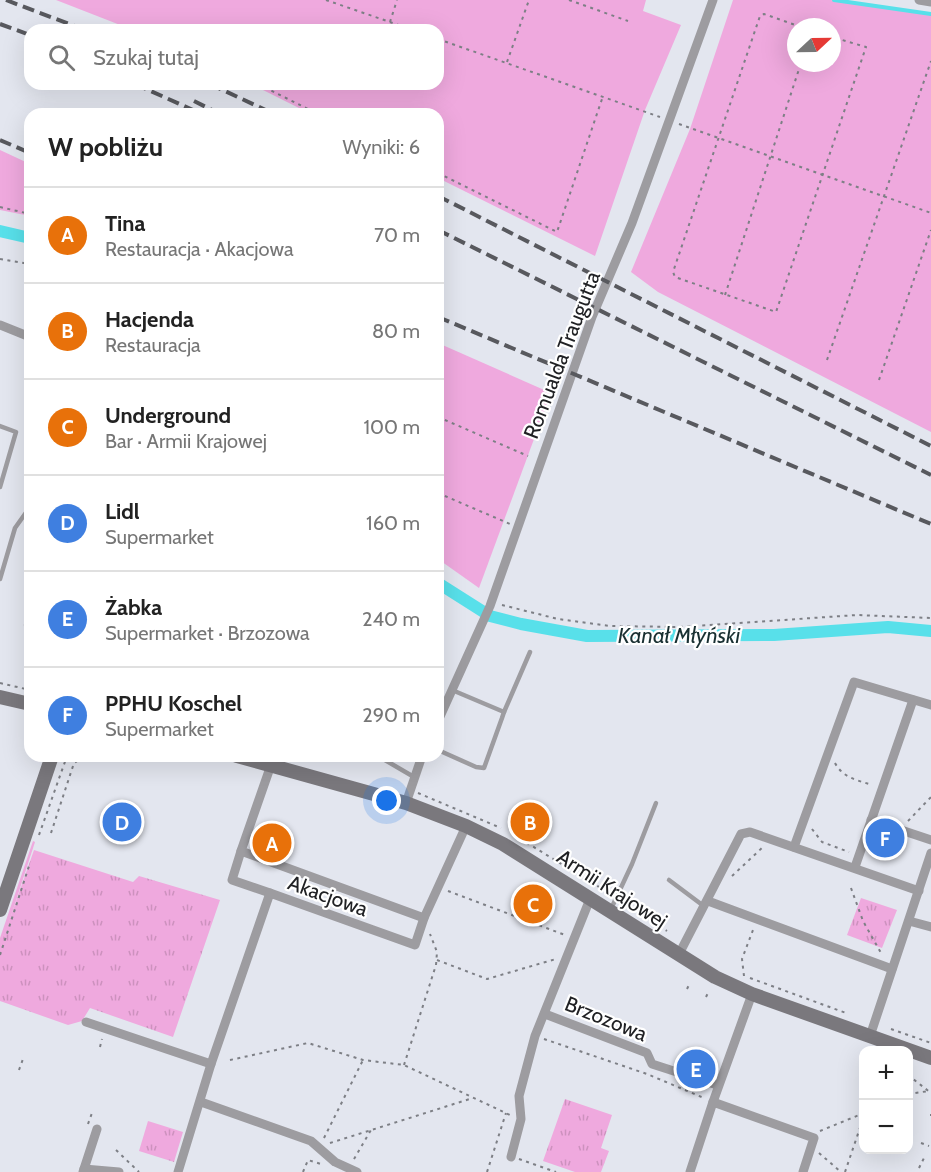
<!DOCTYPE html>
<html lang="pl">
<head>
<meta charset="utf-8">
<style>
	body { margin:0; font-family:Cabin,sans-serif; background:#f6f6f6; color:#222 }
	.controls { position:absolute; right:18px; bottom:18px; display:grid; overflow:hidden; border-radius:12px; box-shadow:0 6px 24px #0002 }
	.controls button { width:54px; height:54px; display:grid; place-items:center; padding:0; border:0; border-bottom:2px solid #e0e0e0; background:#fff; color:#222; font:30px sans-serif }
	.compass { position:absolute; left:787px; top:18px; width:54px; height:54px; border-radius:50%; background:#fff; box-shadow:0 6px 24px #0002; rotate:68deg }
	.you { position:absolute; left:387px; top:801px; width:21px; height:21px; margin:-15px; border:4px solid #fff; border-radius:50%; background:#1a73e8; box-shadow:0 0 0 9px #1a73e833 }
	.badge { display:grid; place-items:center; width:39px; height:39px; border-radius:50%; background:#7c3aed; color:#fff; font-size:20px; font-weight:700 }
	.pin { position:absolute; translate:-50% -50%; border:3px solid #fff; box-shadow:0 2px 6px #0006 }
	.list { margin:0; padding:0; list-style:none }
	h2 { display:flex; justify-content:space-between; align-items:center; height:78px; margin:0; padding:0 24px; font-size:26px }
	h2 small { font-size:20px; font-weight:400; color:#767676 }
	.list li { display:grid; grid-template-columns:39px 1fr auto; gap:18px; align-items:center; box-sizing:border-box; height:96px; padding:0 24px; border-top:2px solid #e0e0e0 }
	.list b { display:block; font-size:22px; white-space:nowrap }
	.list p { margin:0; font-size:20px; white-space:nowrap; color:#767676 }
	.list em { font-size:20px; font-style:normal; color:#767676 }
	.icon { flex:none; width:33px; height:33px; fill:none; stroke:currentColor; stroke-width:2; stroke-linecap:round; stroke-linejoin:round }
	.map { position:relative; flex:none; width:931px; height:1172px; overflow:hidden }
	.search { position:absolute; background:#fff; box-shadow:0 6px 24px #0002; left:24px; top:24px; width:420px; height:66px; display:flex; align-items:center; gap:15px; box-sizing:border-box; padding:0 21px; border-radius:18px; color:#767676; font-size:22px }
	.panel { position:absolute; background:#fff; box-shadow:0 6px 24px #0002; left:24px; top:108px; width:420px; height:654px; border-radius:18px }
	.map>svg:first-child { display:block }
	.green { fill:#efa9de; fill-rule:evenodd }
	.park { fill:url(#park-tufts) }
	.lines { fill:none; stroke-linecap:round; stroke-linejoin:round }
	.stream { stroke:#58e0ea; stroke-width:4 }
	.canal { stroke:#58e0ea; stroke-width:12 }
	.path { stroke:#7d7f85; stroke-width:2; stroke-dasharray:3 4.5; stroke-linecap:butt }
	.lane { stroke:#9d9ca0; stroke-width:4.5 }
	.street { stroke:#9d9ca0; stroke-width:9 }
	.secondary { stroke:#7a787d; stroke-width:14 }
	.rail { stroke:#58595e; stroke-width:4; stroke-dasharray:12 6; stroke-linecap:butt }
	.labels { text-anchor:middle; stroke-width:4.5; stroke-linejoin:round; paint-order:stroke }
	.street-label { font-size:21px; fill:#202124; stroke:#fff }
	.water-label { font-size:22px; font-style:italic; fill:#193032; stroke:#fff }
</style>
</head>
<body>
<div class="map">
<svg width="931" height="1172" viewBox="0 0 931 1172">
	<defs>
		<pattern id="park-tufts" width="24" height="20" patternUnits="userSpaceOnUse" patternTransform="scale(1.5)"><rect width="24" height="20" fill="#efa9de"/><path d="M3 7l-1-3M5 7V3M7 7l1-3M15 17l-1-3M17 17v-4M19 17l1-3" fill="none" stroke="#cd91be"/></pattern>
	</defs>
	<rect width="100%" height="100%" fill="#e3e6ef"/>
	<g class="green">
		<path d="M56 0H646L643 11 681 25 645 110 595 256 438 178V114H311L251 84H438V30H133Z"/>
		<path d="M733 0H831L931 15V432L658 292 631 272 690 129ZM796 27H832V63H796Z"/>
		<path d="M0 150 30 164V216L0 210Z"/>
		<path d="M438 343 551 393 479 588 438 559Z"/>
		<path d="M33 841 35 842 0 950V938Z"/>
	</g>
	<g class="park">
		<path d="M34 850 133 882 139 876 220 900 173 1037 90 1008 82 1021 68 1025 0 1001V947Z"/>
		<path d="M861 898 897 910 882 948 847 935Z"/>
		<path d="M565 1099 612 1115 601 1148 609 1151 601 1172H575L543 1161Z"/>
		<path d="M148 1121 183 1132 174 1162 139 1151Z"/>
	</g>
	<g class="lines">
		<path class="stream" d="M834 0 931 14"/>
		<g class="canal">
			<path d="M0 231 30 238"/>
			<path d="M438 583 490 616 521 624 587 636 774 635 888 627 931 631"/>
		</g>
		<g class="path">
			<path d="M326 0 413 30"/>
			<path d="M569 0 628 21"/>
			<path d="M390 22 397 0"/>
			<path d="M801 27 764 14 760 16 673 272 675 277 776 312 866 47 832 37"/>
			<path d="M438 39 660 117"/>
			<path d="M507 62 529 0"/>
			<path d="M258 84 318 114"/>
			<path d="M679 124 931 213"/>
			<path d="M438 173 557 232 603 96"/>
			<path d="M0 207 30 214"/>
			<path d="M0 259 30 264"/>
			<path d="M725 295 801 63"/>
			<path d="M827 360 931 61"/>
			<path d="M879 380 931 230"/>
			<path d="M438 417 528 456"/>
			<path d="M438 493 510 524"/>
			<path d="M502 605 558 619 610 626 679 627 857 615 931 618"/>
			<path d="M0 683 30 690"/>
			<path d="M835 763C843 778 857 780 872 785"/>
			<path d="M418 793 501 828"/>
			<path d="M908 821 931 797"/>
			<path d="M812 829 822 842 849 852"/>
			<path d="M51 833 74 763 85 756"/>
			<path d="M39 835 67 756"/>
			<path d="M514 835 609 893"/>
			<path d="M732 876 763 847"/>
			<path d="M851 888 863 921 881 953"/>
			<path d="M448 891 565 935"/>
			<path d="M622 901 667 931"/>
			<path d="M0 955 29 866"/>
			<path d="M437 960 487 979 556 959"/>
			<path d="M744 976 742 959 753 930"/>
			<path d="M750 978 846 1013"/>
			<path d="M687 989 689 985"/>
			<path d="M706 997 708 993"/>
			<path d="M891 1029 931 1043"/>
			<path d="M544 1039 647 1074 704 1098"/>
			<path d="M100 1047 102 1039"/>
			<path d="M230 1060 308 1043 363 1060 404 1065 510 1115"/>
			<path d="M404 1065 436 965 437 952 430 934"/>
			<path d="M19 1070 23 1059"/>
			<path d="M908 1075 931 1093"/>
			<path d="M908 1094 929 1091"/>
			<path d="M930 1115H931"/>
			<path d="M88 1124 92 1113"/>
			<path d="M820 1131 864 1113"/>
			<path d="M324 1138 363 1060"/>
			<path d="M330 1143 473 1098"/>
			<path d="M921 1143 929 1146"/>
			<path d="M116 1150 139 1172"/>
			<path d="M819 1153 841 1172"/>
			<path d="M354 1159 371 1130"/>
			<path d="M519 1159 556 1172"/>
			<path d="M919 1168 924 1158"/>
			<path d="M303 1172 308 1160 321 1164"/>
			<path d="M487 1172 506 1113"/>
			<path d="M845 1172 864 1116"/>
		</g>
		<g class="lane">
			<path d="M0 426 16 432 0 487"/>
			<path d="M0 579 15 528 30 507"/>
			<path d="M26 625 30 626"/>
			<path d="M504 712 530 652"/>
			<path d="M438 750 476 767 484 768 502 718 504 712 452 690"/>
			<path d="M378 756 414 777"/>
			<path d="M669 880 705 907"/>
			<path d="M611 909 632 864 656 803"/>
		</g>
		<g class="street">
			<path d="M919 0 931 2"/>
			<path d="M0 325 30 337"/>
			<path d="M438 721 490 606 592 317 632 223 713 0"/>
			<path d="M271 765 241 851 424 918"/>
			<path d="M406 803 422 756"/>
			<path d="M871 820 931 840"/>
			<path d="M794 847 854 682 931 705"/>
			<path d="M241 851 232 880 270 893"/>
			<path d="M855 867 913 700"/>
			<path d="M708 901 892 969"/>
			<path d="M909 921 931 927"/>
			<path d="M678 956 741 834 750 832 919 891"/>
			<path d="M545 1014 647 1053 652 1064 717 1085"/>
			<path d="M86 1022 211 1064"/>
			<path d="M870 1036 931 853"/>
			<path d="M201 1102 311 1141 335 1162 357 1172"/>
			<path d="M713 1102 752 994"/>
			<path d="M511 1157 521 1119 519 1096 535 1036 590 899"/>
			<path d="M84 1169 97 1129"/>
			<path d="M83 1172 84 1169 119 1172"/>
			<path d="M178 1172 211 1064 270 893 415 945 424 918 466 826"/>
			<path d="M690 1172 713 1102 814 1138 803 1172"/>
		</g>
		<g class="secondary">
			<path d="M0 697 30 704"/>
			<path d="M237 756 406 803 466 826 503 844 715 977 752 994 931 1058"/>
			<path d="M0 910 52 756"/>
		</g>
		<g class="rail">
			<path d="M6 0 85 30"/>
			<path d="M0 24 30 35"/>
			<path d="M135 84 202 114"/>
			<path d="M210 84 274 114"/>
			<path d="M194 101 220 114"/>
			<path d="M0 140 30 153"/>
			<path d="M438 196 931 446"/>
			<path d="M438 230 931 475"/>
			<path d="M438 317 931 524"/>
		</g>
	</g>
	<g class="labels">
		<g class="street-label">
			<text transform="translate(562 355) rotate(-69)" y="7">Romualda Traugutta</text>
			<text transform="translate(612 889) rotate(33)" y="7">Armii Krajowej</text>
			<text transform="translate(328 896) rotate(20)" y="7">Akacjowa</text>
			<text transform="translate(606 1019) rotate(22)" y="7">Brzozowa</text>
		</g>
		<g class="water-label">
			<text x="679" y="643">Kanał Młyński</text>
		</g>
	</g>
</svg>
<div class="controls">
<button>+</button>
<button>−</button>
</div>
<svg class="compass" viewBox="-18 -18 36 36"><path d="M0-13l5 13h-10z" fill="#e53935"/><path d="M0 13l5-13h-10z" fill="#767676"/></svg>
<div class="you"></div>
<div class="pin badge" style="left:272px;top:843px;background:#e8710a">A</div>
<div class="pin badge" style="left:530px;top:822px;background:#e8710a">B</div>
<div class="pin badge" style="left:533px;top:904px;background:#e8710a">C</div>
<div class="pin badge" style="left:122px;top:822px;background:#3f7fe0">D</div>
<div class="pin badge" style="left:696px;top:1069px;background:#3f7fe0">E</div>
<div class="pin badge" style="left:885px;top:838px;background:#3f7fe0">F</div>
<div class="search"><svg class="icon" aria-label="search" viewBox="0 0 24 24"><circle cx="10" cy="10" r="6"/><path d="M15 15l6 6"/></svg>Szukaj tutaj</div>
<section class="panel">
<h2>W pobliżu<small>Wyniki: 6</small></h2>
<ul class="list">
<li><span class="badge" style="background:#e8710a">A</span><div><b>Tina</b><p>Restauracja · Akacjowa</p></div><em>70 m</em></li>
<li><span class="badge" style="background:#e8710a">B</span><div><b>Hacjenda</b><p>Restauracja</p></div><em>80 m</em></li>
<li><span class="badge" style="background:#e8710a">C</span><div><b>Underground</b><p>Bar · Armii Krajowej</p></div><em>100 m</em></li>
<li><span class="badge" style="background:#3f7fe0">D</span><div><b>Lidl</b><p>Supermarket</p></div><em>160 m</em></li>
<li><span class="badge" style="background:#3f7fe0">E</span><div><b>Żabka</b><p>Supermarket · Brzozowa</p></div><em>240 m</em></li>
<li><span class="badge" style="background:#3f7fe0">F</span><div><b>PPHU Koschel</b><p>Supermarket</p></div><em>290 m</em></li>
</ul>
</section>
</div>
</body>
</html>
